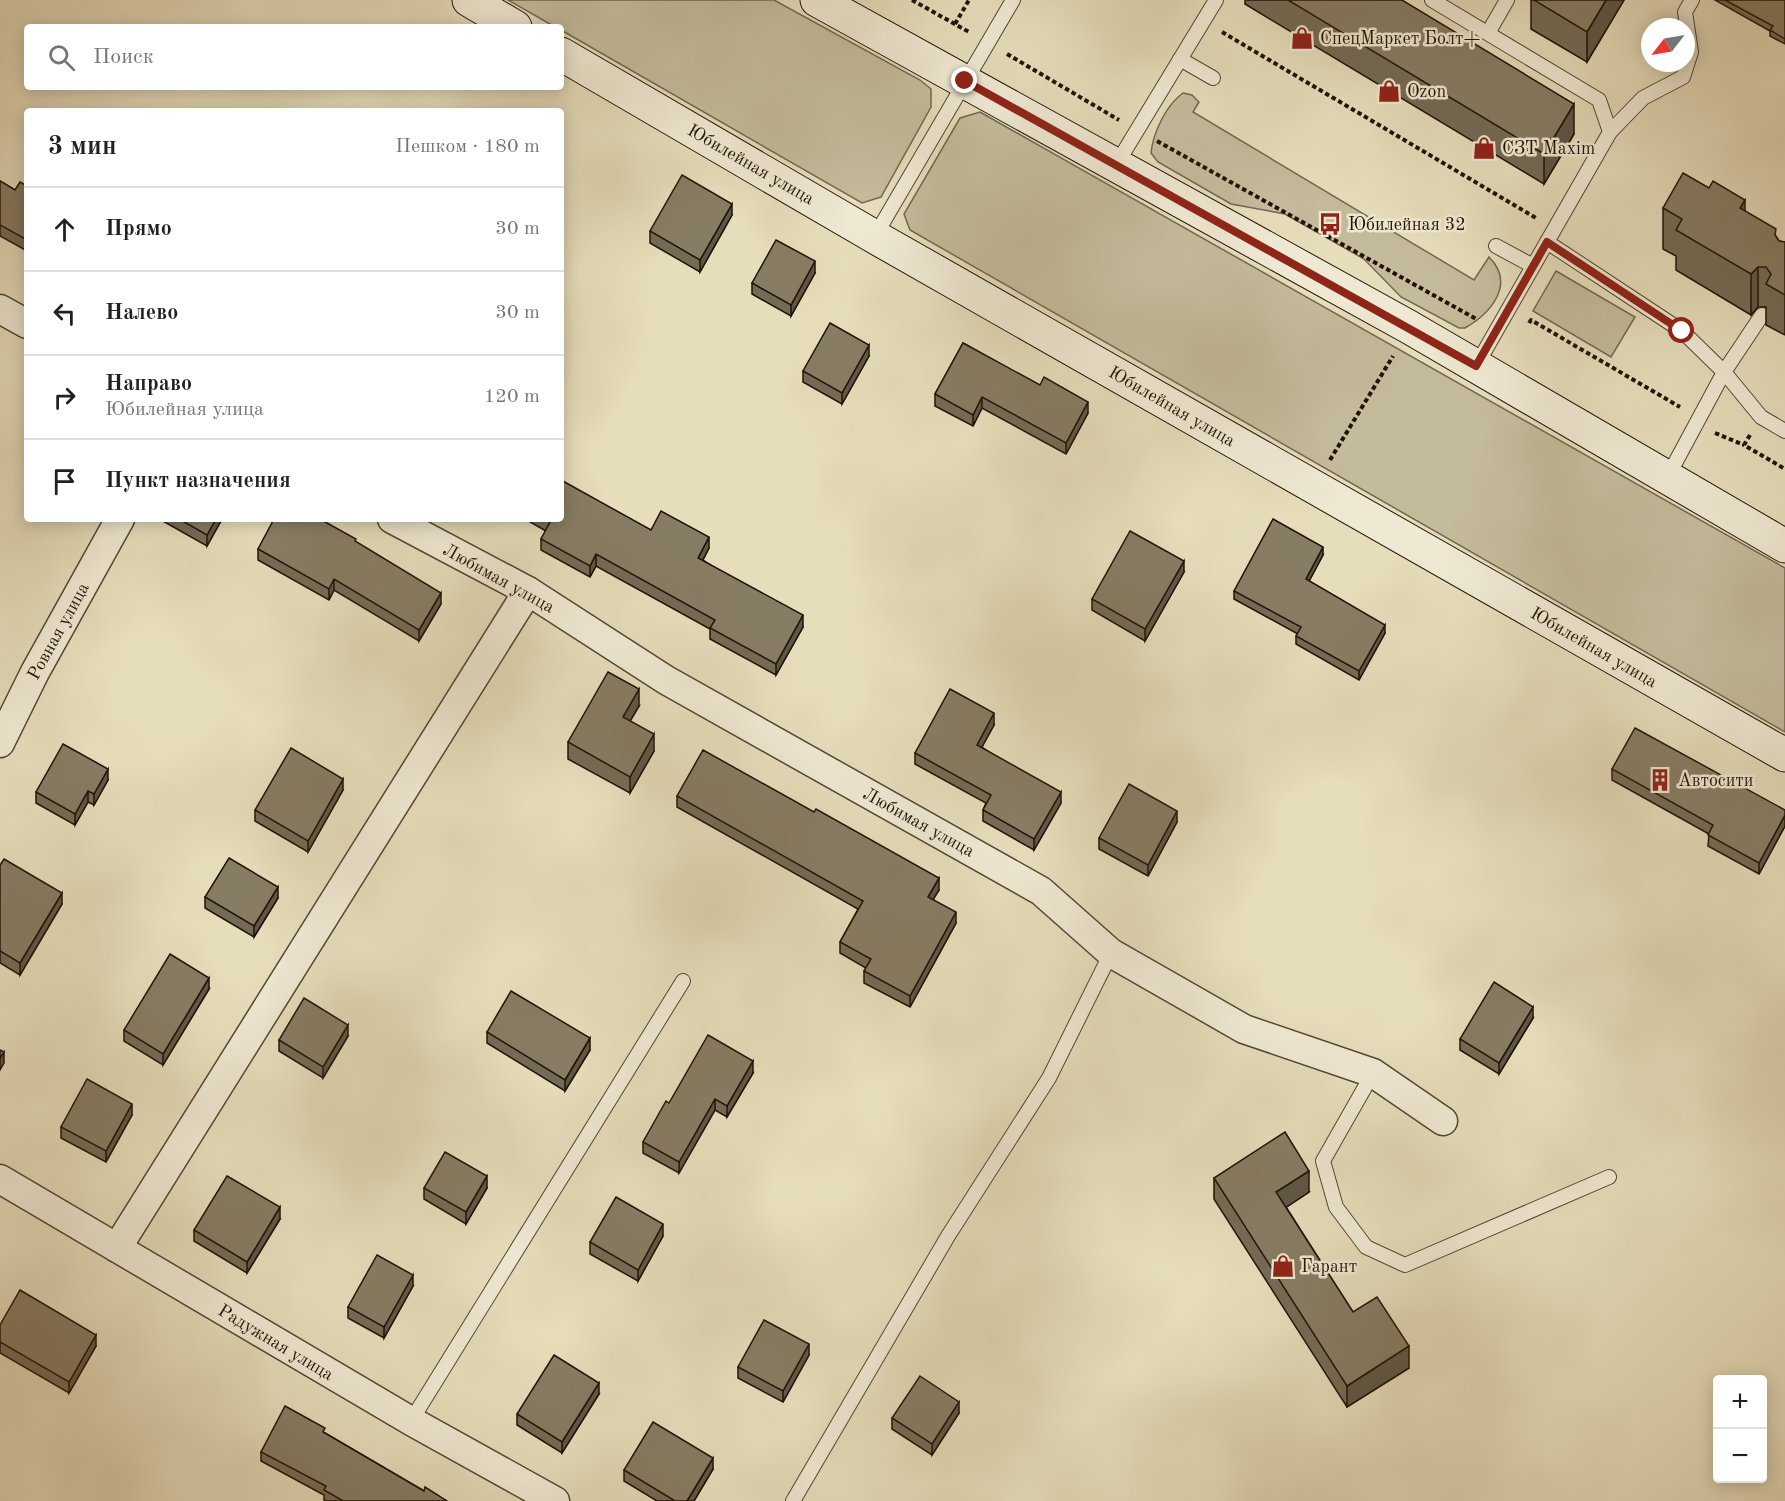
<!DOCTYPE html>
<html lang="ru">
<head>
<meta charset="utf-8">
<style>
	body { margin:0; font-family:"Old Standard TT",serif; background:#f2f2f2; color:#202124 }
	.controls { position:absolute; right:18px; bottom:18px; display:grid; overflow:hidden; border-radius:6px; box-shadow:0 3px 15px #0003 }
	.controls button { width:54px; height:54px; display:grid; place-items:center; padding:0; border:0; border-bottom:2px solid #e0e0e0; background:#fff; color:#202124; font:30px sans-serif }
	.compass { position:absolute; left:1641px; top:18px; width:54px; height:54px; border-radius:50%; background:#fff; box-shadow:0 3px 15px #0003; rotate:239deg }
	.stop { position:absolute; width:18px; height:18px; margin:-14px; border:4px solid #8f2418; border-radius:50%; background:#fff }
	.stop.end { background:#8f2418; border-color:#fff; box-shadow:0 2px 6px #0008 }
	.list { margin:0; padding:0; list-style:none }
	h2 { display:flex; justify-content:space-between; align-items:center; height:78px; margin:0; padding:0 24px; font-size:26px }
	h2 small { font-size:20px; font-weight:400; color:#757577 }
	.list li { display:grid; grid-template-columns:39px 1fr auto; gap:18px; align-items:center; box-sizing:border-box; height:84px; padding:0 24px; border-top:2px solid #e0e0e0 }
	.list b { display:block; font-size:22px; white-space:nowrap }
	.list p { margin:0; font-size:20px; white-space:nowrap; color:#757577 }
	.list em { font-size:20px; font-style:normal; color:#757577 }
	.icon { flex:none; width:33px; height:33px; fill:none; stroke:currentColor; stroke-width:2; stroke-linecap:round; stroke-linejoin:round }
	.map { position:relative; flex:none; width:1785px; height:1501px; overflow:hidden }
	.search { position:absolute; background:#fff; box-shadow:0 3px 15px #0003; left:24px; top:24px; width:540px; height:66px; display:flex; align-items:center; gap:15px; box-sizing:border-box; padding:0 21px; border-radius:6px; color:#757577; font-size:22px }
	.panel { position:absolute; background:#fff; box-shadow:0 3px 15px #0003; left:24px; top:108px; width:540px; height:414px; border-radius:6px }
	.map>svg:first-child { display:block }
	.green { fill:#c4bb9c; stroke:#726751; stroke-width:1.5 }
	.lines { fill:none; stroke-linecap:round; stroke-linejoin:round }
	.service-casing { stroke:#524633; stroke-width:16 }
	.minor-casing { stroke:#524633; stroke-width:31 }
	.secondary-casing { stroke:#201306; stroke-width:35 }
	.path { stroke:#201306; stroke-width:4; stroke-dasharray:4.5 3; stroke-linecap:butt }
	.service { stroke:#efe9d3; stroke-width:14 }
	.minor { stroke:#efe9d3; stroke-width:28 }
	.secondary { stroke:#efe9d3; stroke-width:33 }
	.wall { fill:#746b56; stroke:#201306; stroke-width:1.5 }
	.shaded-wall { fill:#5e5746; stroke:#201306; stroke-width:1.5 }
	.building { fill:#877c64; stroke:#201306; stroke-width:1.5 }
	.route { stroke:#8f2418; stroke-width:8 }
	.labels { text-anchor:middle; stroke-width:5; stroke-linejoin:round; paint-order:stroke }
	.poi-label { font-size:18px; fill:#201306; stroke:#efe9d3; text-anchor:start }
	.street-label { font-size:18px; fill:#201306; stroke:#efe9d3 }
</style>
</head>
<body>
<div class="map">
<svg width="1785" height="1501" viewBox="0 0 1785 1501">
	<rect width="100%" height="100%" fill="#e6ddbb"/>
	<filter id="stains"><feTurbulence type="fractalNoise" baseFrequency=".00333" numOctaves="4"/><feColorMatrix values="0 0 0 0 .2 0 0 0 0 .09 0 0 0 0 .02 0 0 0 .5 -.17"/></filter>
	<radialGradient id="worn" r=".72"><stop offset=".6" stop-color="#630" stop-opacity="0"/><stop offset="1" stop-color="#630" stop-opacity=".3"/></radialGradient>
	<g class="green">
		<path d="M508 0H774L920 80 931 89V107L881 197 862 203 561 30V27H555Z"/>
		<path d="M1183 93 1192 95 1199 102 1193 112 1474 280 1489 257C1516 284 1491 313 1465 328H1459L1401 297 1364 259 1285 214 1231 204 1158 162 1151 153C1153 133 1166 105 1183 93Z"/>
		<path d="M980 112 1785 568V732L910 230 904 214 960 118Z"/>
		<path d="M1556 271 1635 317 1611 357 1533 311Z"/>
	</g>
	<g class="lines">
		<g class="service-casing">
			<g id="service">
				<path d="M1432 0 1599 100 1610 132 1476 366"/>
				<path d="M1488 33 1507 0"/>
				<path d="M1180 59 1213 78"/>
				<path d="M1610 132 1643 98 1683 77 1691 52 1685 12 1692 0"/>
				<path d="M1116 165 1216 0"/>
				<path d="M875 236 1013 0"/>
				<path d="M1547 242 1682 331 1724 372 1761 417 1785 431"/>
				<path d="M1496 246 1533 266"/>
				<path d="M1667 478 1724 372 1762 315"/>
				<path d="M1373 1073 1323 1161 1336 1207 1366 1247 1405 1265 1609 1177"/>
				<path d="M411 1421 683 981"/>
				<path d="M793 1501 948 1236 1049 1078 1111 953"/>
			</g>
		</g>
		<g class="minor-casing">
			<g id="minor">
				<path d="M0 309 27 324"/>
				<path d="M392 519 528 591 666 680 1041 891 1111 953 1244 1029 1373 1073 1443 1121"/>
				<path d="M0 743 35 672 120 519"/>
				<path d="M0 1179 411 1421 555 1501"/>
				<path d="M117 1248 528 591"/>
			</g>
		</g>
		<g class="secondary-casing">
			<g id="secondary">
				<path d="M469 0 515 27"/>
				<path d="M817 0 1409 327 1785 546"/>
				<path d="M561 54 875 237 1785 755"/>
			</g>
		</g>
		<g class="path">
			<path d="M912 0 969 32"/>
			<path d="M955 24 969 0"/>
			<path d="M1222 32 1536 218"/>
			<path d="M1007 54 1119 120"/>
			<path d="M1157 141 1478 320"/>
			<path d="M1529 323 1531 320 1680 407"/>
			<path d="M1715 433 1744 445"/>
			<path d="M1750 435 1744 445 1785 469"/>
			<path d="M1330 460 1393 356"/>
		</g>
		<use href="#service" class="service"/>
		<use href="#minor" class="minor"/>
		<use href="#secondary" class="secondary"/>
	</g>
	<g class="wall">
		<path d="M1245 0H1402L1574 134 1544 184 1245 4Z"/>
		<path d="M1531 0H1624L1587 62 1531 29Z"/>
		<path d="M1715 0H1785V44L1770 36V31Z"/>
		<path d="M0 181 15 190 27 186V251L0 236Z"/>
		<path d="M1663 208 1745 211 1776 236 1779 241 1785 242V335L1766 325V307H1758L1751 315 1676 270V256L1663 249Z"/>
		<path d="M732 215 700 272 650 243V231Z"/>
		<path d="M815 273 791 316 752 294V283Z"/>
		<path d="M963 343 1088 413 1066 454 982 408 973 426 935 406V394Z"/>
		<path d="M869 356 842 404 803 382V371Z"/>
		<path d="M161 519H222L207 546 161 520Z"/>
		<path d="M525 519H561L651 530 709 548 703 560 803 627 776 675 710 639V629L596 566 590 577 541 550V539L546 531Z"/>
		<path d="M356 542 441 604 419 641 334 590 329 600 258 560V549Z"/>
		<path d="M1323 555 1309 581 1385 633 1359 680 1296 644V636L1298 634 1234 599V591Z"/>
		<path d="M1184 572 1145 641 1092 610V599Z"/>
		<path d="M639 706 630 721 654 751 630 793 568 759V742Z"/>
		<path d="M994 725 982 747 1061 803 1034 850 983 821V810L986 803 915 764V753Z"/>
		<path d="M1612 769 1785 810V826L1759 874 1708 846 1709 834 1612 780Z"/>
		<path d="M108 780 94 805 88 802 75 825 36 803V792Z"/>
		<path d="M343 790 308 852 255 821V810Z"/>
		<path d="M677 796 939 890 933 899 956 923 910 1007 864 983V971L866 968 840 953V942L858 909 677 807Z"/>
		<path d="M1177 822 1148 876 1099 849V838Z"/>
		<path d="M0 865 62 904 20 975 0 963Z"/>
		<path d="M205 897 278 898 254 937 205 908Z"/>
		<path d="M209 989 163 1065 124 1041V1030Z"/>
		<path d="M1533 1018 1499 1074 1460 1050V1039Z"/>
		<path d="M487 1032 590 1050 565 1091 487 1043Z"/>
		<path d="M348 1036 323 1078 279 1051V1040Z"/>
		<path d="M753 1073 727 1117 715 1110 679 1173 643 1153V1142L669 1103Z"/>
		<path d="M132 1115 106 1162 61 1138V1127Z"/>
		<path d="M1214 1178 1309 1192 1286 1207 1353 1312 1409 1368 1347 1407 1214 1199Z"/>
		<path d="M424 1188H487L466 1224 424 1199Z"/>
		<path d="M280 1219 247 1273 194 1241V1230Z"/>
		<path d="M663 1236 638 1281 590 1254V1242Z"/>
		<path d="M413 1286 384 1338 348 1318V1307Z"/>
		<path d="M0 1325 96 1346 69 1393 0 1353Z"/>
		<path d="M809 1355 783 1402 738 1378V1367Z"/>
		<path d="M599 1394 562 1453 517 1425V1414Z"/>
		<path d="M959 1413 932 1455 892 1429V1418Z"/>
		<path d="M325 1433 424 1491 447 1501H326L324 1500V1495L261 1461V1452Z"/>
		<path d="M713 1469 694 1501H657L624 1481V1470Z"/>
	</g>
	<g class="shaded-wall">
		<path d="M1606 0H1624L1587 62V32Z"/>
		<path d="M1574 104V134L1544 184V154Z"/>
		<path d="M1745 200V240L1740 208Z"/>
		<path d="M732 204V215L700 272V260Z"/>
		<path d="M815 261V273L791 316V305Z"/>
		<path d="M1758 267V307L1751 315V274Z"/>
		<path d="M869 345V356L842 404V393Z"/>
		<path d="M982 397V408L973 426V415Z"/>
		<path d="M1088 402V413L1066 454V443Z"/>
		<path d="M216 519H222L207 546V535Z"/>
		<path d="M709 537V548L698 569V558Z"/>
		<path d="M1323 547V555L1306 587V579Z"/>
		<path d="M596 554V566L590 577V566Z"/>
		<path d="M1184 561V572L1145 641V629Z"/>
		<path d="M334 579V590L329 600V589Z"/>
		<path d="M441 593V604L419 641V630Z"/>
		<path d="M803 615V627L776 675V664Z"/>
		<path d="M1385 625V633L1359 680V671Z"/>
		<path d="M639 689V706L623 733V717Z"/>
		<path d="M994 713V725L977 756V745Z"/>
		<path d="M654 734V751L630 793V777Z"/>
		<path d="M108 769V780L94 805V794Z"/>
		<path d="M343 779V790L308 852V841Z"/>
		<path d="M88 791V802L75 825V814Z"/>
		<path d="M1061 792V803L1034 850V839Z"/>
		<path d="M1177 811V822L1148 876V865Z"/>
		<path d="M1785 815V826L1759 874V863Z"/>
		<path d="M939 878V890L928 908V897Z"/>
		<path d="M278 887V898L254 937V926Z"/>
		<path d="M62 893V904L20 975V963Z"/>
		<path d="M956 912V923L910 1007V996Z"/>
		<path d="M209 978V989L163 1065V1054Z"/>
		<path d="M1533 1007V1018L1499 1074V1063Z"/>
		<path d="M348 1025V1036L323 1078V1067Z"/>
		<path d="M590 1038V1050L565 1091V1080Z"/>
		<path d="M4 1052V1063L0 1070V1058Z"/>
		<path d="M753 1061V1073L727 1117V1106Z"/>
		<path d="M715 1099V1110L679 1173V1162Z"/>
		<path d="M132 1104V1115L106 1162V1151Z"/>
		<path d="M1309 1171V1192L1276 1214V1192Z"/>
		<path d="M487 1176V1188L466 1224V1212Z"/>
		<path d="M280 1207V1219L247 1273V1262Z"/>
		<path d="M663 1224V1236L638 1281V1270Z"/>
		<path d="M413 1275V1286L384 1338V1327Z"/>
		<path d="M96 1335V1346L69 1393V1382Z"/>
		<path d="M809 1344V1355L783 1402V1391Z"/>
		<path d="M1409 1346V1368L1347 1407V1386Z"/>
		<path d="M599 1383V1394L562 1453V1442Z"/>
		<path d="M959 1402V1413L932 1455V1444Z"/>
		<path d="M713 1458V1469L694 1501H687Z"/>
	</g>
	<g class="building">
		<path d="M1288 0H1402L1574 104 1544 154Z"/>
		<path d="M1534 0H1606L1587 32Z"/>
		<path d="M1725 0H1785V39L1770 30 1773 26Z"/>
		<path d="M1683 173 1709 188 1713 181 1745 200 1740 208 1776 229 1775 235 1779 241 1785 242V295L1766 284 1771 274 1766 267H1758L1751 274 1676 230 1682 219 1663 208Z"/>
		<path d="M682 175 732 204 700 260 650 231Z"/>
		<path d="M0 181 15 190 20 182 27 186V240L0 225Z"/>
		<path d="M776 240 815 261 791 305 752 283Z"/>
		<path d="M830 323 869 345 842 393 803 371Z"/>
		<path d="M963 343 1040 385 1044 377 1088 402 1066 443 982 397 973 415 935 394Z"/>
		<path d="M561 480 651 530 661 511 709 537 698 558 803 615 776 664 710 628 715 620 596 554 590 566 541 539 550 522 545 519H561Z"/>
		<path d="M179 519H216L207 535Z"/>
		<path d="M274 519H320L356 539 355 541 441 593 419 630 334 579 329 589 258 549Z"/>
		<path d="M1273 519 1323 547 1306 579 1385 625 1359 671 1296 636 1301 627 1234 591Z"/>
		<path d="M1130 531 1184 561 1145 629 1092 599Z"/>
		<path d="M608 672 639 689 623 717 654 734 630 777 568 742Z"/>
		<path d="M950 689 994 713 977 745 1061 792 1034 839 983 810 991 795 915 753Z"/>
		<path d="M1635 728 1785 810V815L1759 863 1708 835 1713 825 1612 769Z"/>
		<path d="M63 744 108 769 94 794 88 791 75 814 36 792Z"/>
		<path d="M291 748 343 779 308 841 255 810Z"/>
		<path d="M703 750 814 812 816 809 939 878 928 897 956 912 910 996 864 971 871 959 840 942 863 901 677 796Z"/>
		<path d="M1129 784 1177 811 1148 865 1099 838Z"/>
		<path d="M229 858 278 887 254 926 205 897Z"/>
		<path d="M4 859 62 893 20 963 0 951V865Z"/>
		<path d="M170 954 209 978 163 1054 124 1030Z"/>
		<path d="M1494 982 1533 1007 1499 1063 1460 1039Z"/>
		<path d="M511 991 590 1038 565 1080 487 1032Z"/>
		<path d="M304 998 348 1025 323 1067 279 1040Z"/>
		<path d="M708 1035 753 1061 727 1106 715 1099 679 1162 643 1142 666 1101 669 1103Z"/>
		<path d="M0 1050 4 1052 0 1058Z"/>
		<path d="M87 1079 132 1104 106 1151 61 1127Z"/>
		<path d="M1285 1132 1309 1171 1276 1192 1353 1312 1377 1297 1409 1346 1347 1386 1214 1178Z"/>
		<path d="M445 1152 487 1176 466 1212 424 1188Z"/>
		<path d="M227 1176 280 1207 247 1262 194 1230Z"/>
		<path d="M616 1197 663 1224 638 1270 590 1242Z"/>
		<path d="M377 1255 413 1275 384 1327 348 1307Z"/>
		<path d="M20 1290 96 1335 69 1382 0 1342V1325Z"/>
		<path d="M764 1320 809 1344 783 1391 738 1367Z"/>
		<path d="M554 1355 599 1383 562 1442 517 1414Z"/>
		<path d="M920 1376 959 1402 932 1444 892 1418Z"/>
		<path d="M285 1406 325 1428 323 1432 424 1491 425 1487 447 1501H343L324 1490 326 1486 261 1452Z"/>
		<path d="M653 1422 713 1458 687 1501H675L624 1470Z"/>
	</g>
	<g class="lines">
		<path class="route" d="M965 81 1476 366 1547 242 1682 331"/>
	</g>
	<defs>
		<g id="shop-bare" transform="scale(1.8)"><path d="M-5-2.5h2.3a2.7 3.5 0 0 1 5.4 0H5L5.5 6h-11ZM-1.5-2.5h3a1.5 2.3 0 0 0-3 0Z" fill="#8f2418" stroke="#efe9d3" stroke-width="2.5" paint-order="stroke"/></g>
		<g id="bus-bare" transform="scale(1.8)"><path d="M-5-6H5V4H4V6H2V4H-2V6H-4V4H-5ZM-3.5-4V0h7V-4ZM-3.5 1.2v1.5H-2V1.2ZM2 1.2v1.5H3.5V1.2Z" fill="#8f2418" stroke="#efe9d3" stroke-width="2.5" paint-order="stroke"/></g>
		<g id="building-bare" transform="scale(1.8)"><path d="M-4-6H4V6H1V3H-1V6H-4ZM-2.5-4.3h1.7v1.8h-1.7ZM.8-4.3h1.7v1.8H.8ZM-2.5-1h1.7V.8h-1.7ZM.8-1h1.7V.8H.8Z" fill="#8f2418" stroke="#efe9d3" stroke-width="2.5" paint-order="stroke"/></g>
	</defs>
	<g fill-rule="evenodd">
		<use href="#shop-bare" x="1302" y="38"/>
		<use href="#shop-bare" x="1389" y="91"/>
		<use href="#shop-bare" x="1484" y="148"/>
		<use href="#bus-bare" x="1330" y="224"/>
		<use href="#building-bare" x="1660" y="780"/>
		<use href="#shop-bare" x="1283" y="1266"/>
	</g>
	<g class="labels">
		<g class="poi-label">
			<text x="1320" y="44">СпецМаркет Болт+</text>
			<text x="1407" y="97">Ozon</text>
			<text x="1502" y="154">СЗТ Maxim</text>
			<text x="1348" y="230">Юбилейная 32</text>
			<text x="1678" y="786">Автосити</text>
			<text x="1301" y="1272">Гарант</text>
		</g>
		<g class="street-label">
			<text transform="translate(751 164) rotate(30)" y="6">Юбилейная улица</text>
			<text transform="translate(1172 406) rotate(30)" y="6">Юбилейная улица</text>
			<text transform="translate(499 578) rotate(29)" y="6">Любимая улица</text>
			<text transform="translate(58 631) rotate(-61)" y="6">Ровная улица</text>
			<text transform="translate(1594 647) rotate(30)" y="6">Юбилейная улица</text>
			<text transform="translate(919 822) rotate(29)" y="6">Любимая улица</text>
			<text transform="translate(276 1342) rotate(31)" y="6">Радужная улица</text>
		</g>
	</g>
	<rect width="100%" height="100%" filter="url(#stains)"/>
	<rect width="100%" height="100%" fill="url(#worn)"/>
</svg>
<div class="controls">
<button>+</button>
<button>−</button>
</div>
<svg class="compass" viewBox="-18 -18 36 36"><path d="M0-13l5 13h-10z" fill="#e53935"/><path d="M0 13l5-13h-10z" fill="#757577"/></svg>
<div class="stop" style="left:1682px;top:331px"></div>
<div class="stop end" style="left:965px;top:81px"></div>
<div class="search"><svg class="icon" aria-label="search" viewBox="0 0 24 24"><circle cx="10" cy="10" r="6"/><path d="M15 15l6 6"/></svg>Поиск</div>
<section class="panel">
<h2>3 мин<small>Пешком · 180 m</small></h2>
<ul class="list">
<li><svg class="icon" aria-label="ahead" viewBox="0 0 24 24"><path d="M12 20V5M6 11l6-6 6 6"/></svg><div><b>Прямо</b></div><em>30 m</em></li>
<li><svg class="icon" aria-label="left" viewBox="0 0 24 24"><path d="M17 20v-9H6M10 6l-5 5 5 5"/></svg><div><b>Налево</b></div><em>30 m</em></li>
<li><svg class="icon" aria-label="right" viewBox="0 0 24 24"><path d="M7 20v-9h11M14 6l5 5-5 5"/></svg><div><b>Направо</b><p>Юбилейная улица</p></div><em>120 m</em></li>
<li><svg class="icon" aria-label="arrive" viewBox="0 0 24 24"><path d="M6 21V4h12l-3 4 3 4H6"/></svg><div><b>Пункт назначения</b></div></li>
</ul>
</section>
</div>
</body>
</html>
